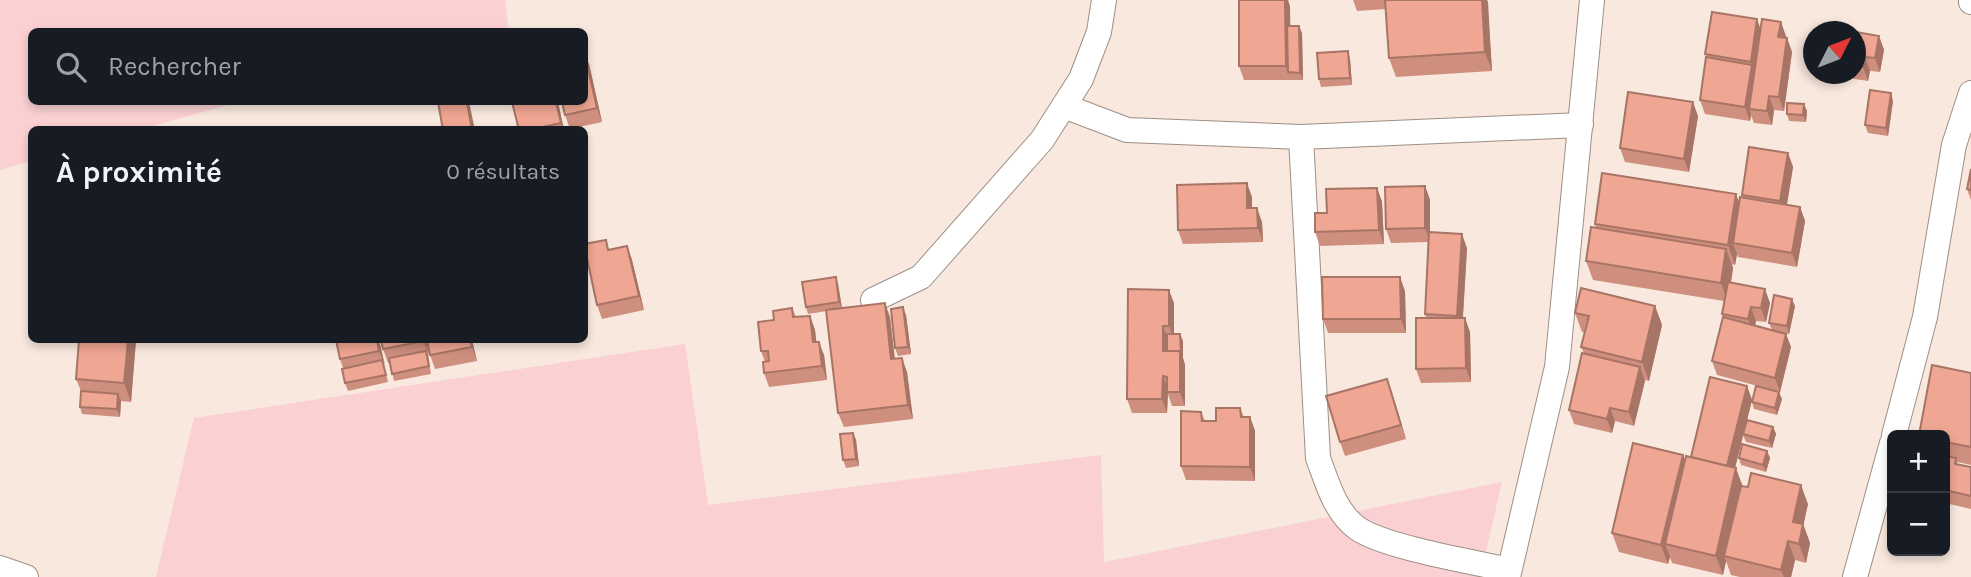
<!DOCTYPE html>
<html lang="fr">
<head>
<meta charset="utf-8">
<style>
	body { margin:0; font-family:Karla,sans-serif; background:#242831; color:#f1f3f6 }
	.controls { position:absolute; right:21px; bottom:21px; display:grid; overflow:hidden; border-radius:10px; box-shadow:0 4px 10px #0003 }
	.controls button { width:63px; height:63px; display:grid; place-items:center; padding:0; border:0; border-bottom:2px solid #363941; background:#171b24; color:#f1f3f6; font:35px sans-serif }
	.compass { position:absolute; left:1803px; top:21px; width:63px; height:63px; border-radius:50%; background:#171b24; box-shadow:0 4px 10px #0003; rotate:48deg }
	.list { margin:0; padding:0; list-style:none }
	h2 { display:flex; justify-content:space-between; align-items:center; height:91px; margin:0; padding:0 28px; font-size:30px }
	h2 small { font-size:23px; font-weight:400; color:#9ea1a6 }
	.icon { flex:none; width:38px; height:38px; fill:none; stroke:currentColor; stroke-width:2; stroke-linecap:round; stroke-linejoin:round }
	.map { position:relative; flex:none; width:1971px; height:577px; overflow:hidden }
	.search { position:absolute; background:#171b24; box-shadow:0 4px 10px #0003; left:28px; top:28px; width:560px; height:77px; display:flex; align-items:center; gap:18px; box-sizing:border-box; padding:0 24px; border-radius:10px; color:#9ea1a6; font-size:26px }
	.panel { position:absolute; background:#171b24; box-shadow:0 4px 10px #0003; left:28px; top:126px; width:560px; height:217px; border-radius:10px }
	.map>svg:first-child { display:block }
	.green { fill:#fad0d2 }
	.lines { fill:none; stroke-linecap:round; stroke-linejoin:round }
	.street-casing { stroke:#9e8f85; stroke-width:26 }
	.street { stroke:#fff; stroke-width:24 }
	.wall { fill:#ce8f7e }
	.shaded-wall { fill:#a77466 }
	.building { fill:#efa692; stroke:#a77466; stroke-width:2 }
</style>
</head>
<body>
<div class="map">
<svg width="1971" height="577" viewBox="0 0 1971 577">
	<rect width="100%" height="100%" fill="#f8e8dd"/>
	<g class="green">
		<path d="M0 0H505L509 31 32 32V102H239L142 129 32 130 31 161 0 170Z"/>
		<path d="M685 344 708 505 1101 455 1104 562 1502 482 1480 577H156L194 418Z"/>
	</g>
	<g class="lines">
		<g class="street-casing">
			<g id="street">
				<path d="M1971 0V2"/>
				<path d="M1064 106 1127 130 1301 137 1581 125"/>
				<path d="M1301 137 1318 458C1327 482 1335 512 1357 528 1383 547 1474 562 1509 570"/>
				<path d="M873 300 921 277 1042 140 1081 79 1099 32 1104 0"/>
				<path d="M1894 435 1925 317 1954 145 1971 93"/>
				<path d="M0 568 26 577"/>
				<path d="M1508 577 1557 367 1592 0"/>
				<path d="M1855 577 1892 443"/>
			</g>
		</g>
		<use href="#street" class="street"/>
	</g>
	<g class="wall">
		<path d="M1239 0H1288L1290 7V26L1302 33 1303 80H1244L1239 66Z"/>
		<path d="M1353 0H1487L1492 71 1396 77 1389 58 1386 9 1357 11Z"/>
		<path d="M1781 22 1785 38H1787L1792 52 1784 111 1774 110 1772 125 1754 123 1751 115 1750 121 1705 114 1700 100 1706 57 1705 54 1761 29Z"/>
		<path d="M1856 32 1879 36 1884 50 1880 72 1870 71 1868 81 1822 74H1856Z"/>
		<path d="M1350 59 1352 85 1321 87 1319 79Z"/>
		<path d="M589 64 602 122 570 129 565 115Z"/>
		<path d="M1893 101 1888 136 1868 133 1865 125Z"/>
		<path d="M558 102 564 130H519Z"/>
		<path d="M1807 111 1806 122 1789 121 1787 114Z"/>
		<path d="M1698 116 1689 172 1625 162 1620 148Z"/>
		<path d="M1788 153 1793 167 1787 205 1800 207 1805 221 1797 267 1738 257 1737 254 1735 265 1732 264 1733 268 1731 282 1770 303 1766 322 1756 321 1755 325 1772 330 1769 323 1795 306 1789 334 1775 331 1786 334 1791 347 1780 392 1717 375 1712 361 1723 317 1722 314 1724 301 1593 280 1586 261 1596 228 1595 224 1739 202 1743 198 1742 195Z"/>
		<path d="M1971 169V200L1967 189Z"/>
		<path d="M1425 186 1430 200V232L1467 248 1463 318 1470 332 1471 382 1421 383 1416 369 1426 318 1425 314 1428 242 1391 243 1386 229Z"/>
		<path d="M1377 188 1382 202 1384 244 1320 246 1315 232 1327 213Z"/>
		<path d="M1252 197V208L1262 222 1263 242 1183 244 1178 230Z"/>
		<path d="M627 246 632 260 644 310 602 319 597 305 610 250Z"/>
		<path d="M838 284 842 308 890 317 895 358 907 372 913 419 844 427 838 413 827 311 808 314 806 307Z"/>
		<path d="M1405 291 1406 333H1328L1323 319Z"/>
		<path d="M1174 303V334L1183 341V358L1185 365V406H1172L1168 394 1167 413H1132L1127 399Z"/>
		<path d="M1655 306 1662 325 1649 381 1645 380 1634 426 1615 421 1612 433 1574 424 1569 410 1584 353 1581 347 1585 333 1582 332 1575 313Z"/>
		<path d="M792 308 796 317 810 316 815 330 816 342 824 355 827 380 769 387 764 373 765 362 761 351 774 320Z"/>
		<path d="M906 315 911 354 898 356 895 348Z"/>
		<path d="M79 340H136L131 402 121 401 120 417 82 414 80 407 81 391 76 379Z"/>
		<path d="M336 340H379L388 382 348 391 345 383 343 368 340 359Z"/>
		<path d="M426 340 431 374 394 381 390 363H388L383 349Z"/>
		<path d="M472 340 477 361 435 369 430 355Z"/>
		<path d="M1971 373V465L1957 462 1958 464 1971 467V509L1945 503V435Z"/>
		<path d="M1747 386 1752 400 1747 420 1773 427 1776 434 1772 448 1746 442 1743 435 1735 468 1743 486 1808 504 1803 524 1810 543 1806 563 1795 560 1791 577H1740L1731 575 1726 561 1723 575 1672 563 1670 557 1668 564 1619 552 1612 533 1683 455 1685 461 1691 457Z"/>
		<path d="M1392 393 1406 439 1345 456 1340 442Z"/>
		<path d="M1782 399 1777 415 1754 409 1752 402Z"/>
		<path d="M1240 408 1244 417H1250L1255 431V481L1186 480 1181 466 1201 412 1205 421H1216Z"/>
		<path d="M853 433 856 440 859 466 846 468 843 460Z"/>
		<path d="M1767 451 1770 458 1766 472 1741 465 1739 458Z"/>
	</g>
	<g class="shaded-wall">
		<path d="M1285 0H1288L1290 7 1291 72H1288L1286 66Z"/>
		<path d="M1482 0H1487L1488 2 1492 71 1485 52Z"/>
		<path d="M1757 19 1762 33 1749 109 1751 115 1750 121 1745 107 1752 65 1751 62Z"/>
		<path d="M1781 22 1786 36 1783 51 1778 37Z"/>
		<path d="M1299 26 1302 33 1303 80 1300 73Z"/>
		<path d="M1879 36 1884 50 1880 72 1875 58Z"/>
		<path d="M1787 38 1792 52 1784 111 1779 97Z"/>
		<path d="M584 51 589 64 602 122 597 108Z"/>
		<path d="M1348 51 1350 59 1352 85 1350 78Z"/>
		<path d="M1865 57 1870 71 1868 81 1863 67Z"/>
		<path d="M1891 93 1893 101 1888 136 1886 128Z"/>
		<path d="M1769 96 1774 110 1772 125 1767 111Z"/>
		<path d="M467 102H469L475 130H472Z"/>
		<path d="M556 102H558L564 130H563L561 123Z"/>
		<path d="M1693 102 1698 116 1689 172 1684 159Z"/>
		<path d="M1804 104 1807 111 1806 122 1803 115Z"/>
		<path d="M1788 153 1793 167 1785 215 1780 201Z"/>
		<path d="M1247 183 1252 197V222L1247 208Z"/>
		<path d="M1425 186 1430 200V242L1425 228Z"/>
		<path d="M1377 188 1382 202 1384 244 1379 230Z"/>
		<path d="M1736 194 1743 213 1733 243 1737 254 1735 265 1728 245Z"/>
		<path d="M1800 207 1805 221 1797 267 1792 253Z"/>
		<path d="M1257 208 1262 222 1263 242 1258 228Z"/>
		<path d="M1462 234 1467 248 1462 330 1457 316Z"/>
		<path d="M627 246 632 260 644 310 639 296Z"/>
		<path d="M1726 249 1733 268 1728 302 1721 283Z"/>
		<path d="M836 277 838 284 842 309 839 302Z"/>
		<path d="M1400 277 1405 291 1406 333 1401 319Z"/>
		<path d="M1765 289 1770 303 1766 322 1761 308Z"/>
		<path d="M1169 290 1174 303V340L1169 326Z"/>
		<path d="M1792 299 1795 306 1789 334 1787 326Z"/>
		<path d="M885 303 890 317 896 373 891 359Z"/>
		<path d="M1655 306 1662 325 1649 381 1642 362Z"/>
		<path d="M903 307 906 315 911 354 908 347Z"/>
		<path d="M1751 307 1756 321 1753 333 1748 319Z"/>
		<path d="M810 316 815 330 818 356 813 342Z"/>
		<path d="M1465 318 1470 332 1471 382 1466 368Z"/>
		<path d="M1163 326 1168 340V364L1163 351Z"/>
		<path d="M1180 334 1183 341V358L1185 365V406L1180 392Z"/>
		<path d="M1786 334 1791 347 1780 392 1775 378Z"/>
		<path d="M128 340H136L131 402 124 383Z"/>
		<path d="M377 340H379L385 365 379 351Z"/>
		<path d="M423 340H426L429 355Z"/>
		<path d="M470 340H472L477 361 472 347Z"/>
		<path d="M819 342 824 355 827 380 822 366Z"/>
		<path d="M902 358 907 372 913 419 908 405Z"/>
		<path d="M1640 367 1645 381 1634 426 1629 412Z"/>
		<path d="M1163 376 1168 390 1167 413 1162 399Z"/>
		<path d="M1387 379 1392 393 1406 439 1401 425Z"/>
		<path d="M1747 386 1752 400 1732 480 1727 467Z"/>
		<path d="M1779 392 1782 399 1777 415 1775 408Z"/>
		<path d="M118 394 121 401 120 417 117 409Z"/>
		<path d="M1610 408 1615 421 1612 433 1607 419Z"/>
		<path d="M1250 417 1255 431V481L1250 467Z"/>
		<path d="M1773 427 1776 434 1772 448 1769 441Z"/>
		<path d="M853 433 856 440 859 466 856 459Z"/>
		<path d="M1767 451 1770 458 1766 472 1763 465Z"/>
		<path d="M1683 455 1690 474 1665 544 1670 557 1668 564 1661 545Z"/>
		<path d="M1736 468 1743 488 1724 556 1726 561 1723 575 1716 556Z"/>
		<path d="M1801 485 1808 504 1800 541 1793 522Z"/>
		<path d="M1803 524 1810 543 1806 563 1799 544Z"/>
		<path d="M1788 541 1795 560 1791 577H1784L1781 570Z"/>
	</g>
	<g class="building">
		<path d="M1239 0H1285L1286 66H1239Z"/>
		<path d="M1385 0H1482L1485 52 1389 58Z"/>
		<path d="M1712 12 1757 19 1751 62 1705 54Z"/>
		<path d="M1762 19 1781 22 1778 37 1787 38 1779 97 1769 96 1767 111 1749 109Z"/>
		<path d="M1287 26H1299L1300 73 1288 72Z"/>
		<path d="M1819 27 1850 32H1818Z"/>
		<path d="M1856 32 1879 36 1875 58 1865 57 1863 67 1856 66Z"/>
		<path d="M584 51 597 108 565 115 562 102H584Z"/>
		<path d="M1348 51 1350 78 1319 79 1317 53Z"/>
		<path d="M1706 57 1752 65 1745 107 1700 100Z"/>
		<path d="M1870 90 1891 93 1886 128 1865 125Z"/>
		<path d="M1628 92 1693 102 1684 159 1620 148Z"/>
		<path d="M438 102H467L472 130H443Z"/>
		<path d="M512 102H556L561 123 529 130H519Z"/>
		<path d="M1787 103 1804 104 1803 115 1787 114Z"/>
		<path d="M1749 147 1788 153 1780 201 1742 195Z"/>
		<path d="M1971 169V190L1967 189Z"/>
		<path d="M1602 173 1736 194 1728 245 1595 224Z"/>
		<path d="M1247 183V208H1257L1258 228 1178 230 1177 185Z"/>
		<path d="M1425 186V228L1386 229 1385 187Z"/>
		<path d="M1377 188 1379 230 1315 232V213H1327L1326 189Z"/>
		<path d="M1740 197 1800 207 1792 253 1733 243Z"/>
		<path d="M1591 227 1726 249 1721 283 1586 261Z"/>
		<path d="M1429 232 1462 234 1457 316 1425 314Z"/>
		<path d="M606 240 608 250 627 246 639 296 597 305 584 244Z"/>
		<path d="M836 277 839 302 806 307 802 282Z"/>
		<path d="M1322 277H1400L1401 319H1323Z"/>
		<path d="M1728 282 1765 289 1761 308 1751 307 1748 319 1722 314Z"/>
		<path d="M1581 288 1655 306 1642 362 1581 347 1589 316 1575 313Z"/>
		<path d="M1128 289 1169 290V326H1163V351H1180V392H1167V377L1163 376 1162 399H1127Z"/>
		<path d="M1774 295 1792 299 1787 326 1769 323Z"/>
		<path d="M885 303 891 359 902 358 908 405 838 413 826 310Z"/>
		<path d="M903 307 908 347 895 348 891 309Z"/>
		<path d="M792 308 793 317 810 316 813 342H819L822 366 764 373 763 362 769 361 768 351H761L758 322 774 320 773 311Z"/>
		<path d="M1723 317 1786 334 1775 378 1712 361Z"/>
		<path d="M1416 318H1465L1466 368 1416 369Z"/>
		<path d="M1167 334H1180L1181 355 1180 351H1167Z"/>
		<path d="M79 340H128L124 383 76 379Z"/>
		<path d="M336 340H377L379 351 340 359Z"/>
		<path d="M381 340H423L424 341 383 349Z"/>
		<path d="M427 340H470L472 347 430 355Z"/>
		<path d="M426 351 429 366 392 374 389 358Z"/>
		<path d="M1582 353 1640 367 1629 412 1610 408 1607 419 1569 410Z"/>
		<path d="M382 360 386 375 345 383 342 369Z"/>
		<path d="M1932 365 1971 373V447L1945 442V435H1919Z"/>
		<path d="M1710 377 1747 386 1727 466 1691 457Z"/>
		<path d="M1387 379 1401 425 1340 442 1326 396Z"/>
		<path d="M1756 386 1779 392 1775 408 1752 402Z"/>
		<path d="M81 391 118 394 117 409 80 407Z"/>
		<path d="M1216 408H1240L1241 417H1250V467L1181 466V411L1201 412 1202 421H1216Z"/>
		<path d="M1747 420 1773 427 1769 441 1743 434Z"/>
		<path d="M853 433 856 459 843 460 840 434Z"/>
		<path d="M1633 443 1683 455 1661 545 1612 533Z"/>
		<path d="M1742 444 1767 451 1763 465 1739 458Z"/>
		<path d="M1686 456 1736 468 1716 556 1665 544Z"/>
		<path d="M1945 456 1956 458 1955 464 1971 467V496L1945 490Z"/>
		<path d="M1751 473 1801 485 1793 522 1803 524 1799 544 1788 541 1781 570 1724 556 1741 486 1748 487Z"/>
	</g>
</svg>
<div class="controls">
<button>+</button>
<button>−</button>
</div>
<svg class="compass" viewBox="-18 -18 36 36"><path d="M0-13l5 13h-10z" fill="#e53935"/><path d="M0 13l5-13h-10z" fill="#9ea1a6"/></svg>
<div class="search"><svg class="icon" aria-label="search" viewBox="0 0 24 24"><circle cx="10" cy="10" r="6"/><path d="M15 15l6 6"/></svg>Rechercher</div>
<section class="panel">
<h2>À proximité<small>0 résultats</small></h2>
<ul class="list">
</ul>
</section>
</div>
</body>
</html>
